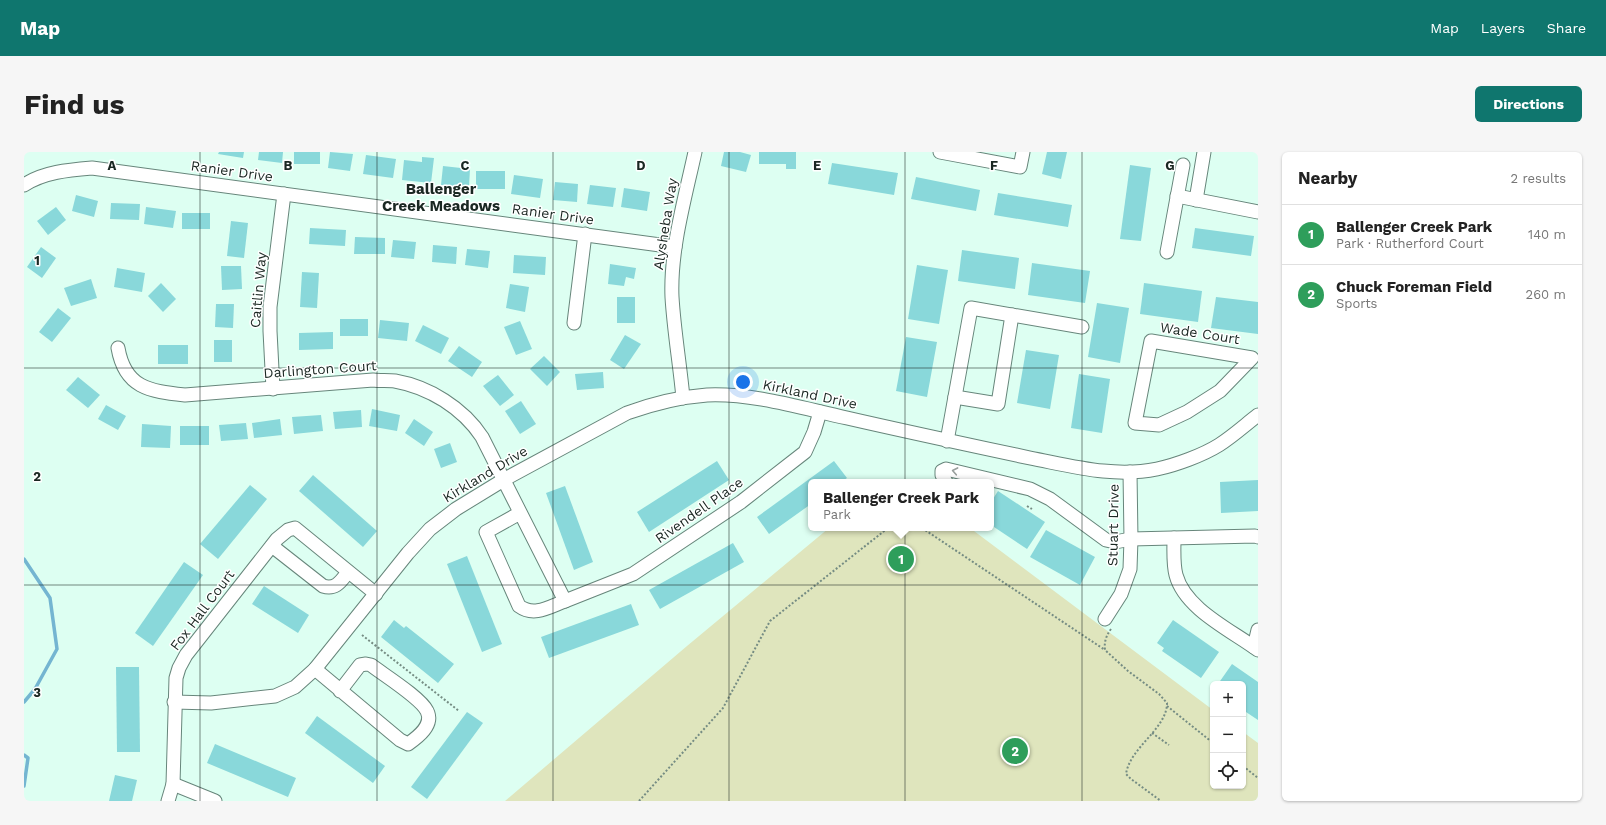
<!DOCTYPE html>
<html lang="en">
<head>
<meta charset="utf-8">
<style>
	body { margin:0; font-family:"Work Sans",sans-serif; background:#f6f6f6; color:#222 }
	.controls { position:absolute; right:12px; bottom:12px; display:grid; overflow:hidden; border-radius:6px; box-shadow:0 1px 3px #0004 }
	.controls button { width:36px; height:36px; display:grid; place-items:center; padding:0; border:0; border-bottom:1px solid #e0e0e0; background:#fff; color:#222; font:20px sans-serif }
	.you { position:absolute; left:719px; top:230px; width:14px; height:14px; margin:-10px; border:3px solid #fff; border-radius:50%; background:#1a73e8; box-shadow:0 0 0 6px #1a73e833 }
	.badge { display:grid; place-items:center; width:26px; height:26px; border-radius:50%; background:#0f766e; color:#fff; font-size:13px; font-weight:700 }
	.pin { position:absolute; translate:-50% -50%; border:2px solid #fff; box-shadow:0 1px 4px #0006 }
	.popup { position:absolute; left:784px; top:327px; width:186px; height:52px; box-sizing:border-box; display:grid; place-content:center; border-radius:6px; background:#fff; filter:drop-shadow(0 1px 3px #0005); font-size:13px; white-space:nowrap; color:#767676 }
	.popup b { font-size:15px; color:#222 }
	.popup::after { content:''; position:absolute; left:50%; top:100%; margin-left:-8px; border:8px solid transparent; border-top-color:#fff }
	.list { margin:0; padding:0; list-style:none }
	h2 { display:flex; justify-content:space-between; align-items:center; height:52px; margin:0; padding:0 16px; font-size:17px }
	h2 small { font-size:13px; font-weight:400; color:#767676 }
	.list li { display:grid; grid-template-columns:26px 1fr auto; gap:12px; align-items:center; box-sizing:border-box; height:60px; padding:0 16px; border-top:1px solid #e0e0e0 }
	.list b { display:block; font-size:15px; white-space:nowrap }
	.list p { margin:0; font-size:13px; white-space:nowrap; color:#767676 }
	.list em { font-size:13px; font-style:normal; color:#767676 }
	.icon { flex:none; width:22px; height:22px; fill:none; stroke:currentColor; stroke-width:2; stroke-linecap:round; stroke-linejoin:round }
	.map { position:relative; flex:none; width:1234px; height:649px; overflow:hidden; border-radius:6px }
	header { display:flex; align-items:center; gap:24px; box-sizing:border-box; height:56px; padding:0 20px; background:#0f766e; color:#fff }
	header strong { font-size:19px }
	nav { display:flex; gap:22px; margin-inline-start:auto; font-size:14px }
	.intro { display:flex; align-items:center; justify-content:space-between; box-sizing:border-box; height:96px; padding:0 24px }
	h1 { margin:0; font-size:28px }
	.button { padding:10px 18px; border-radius:6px; background:#0f766e; color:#fff; font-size:14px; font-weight:700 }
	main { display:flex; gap:24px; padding:0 24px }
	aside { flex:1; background:#fff; border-radius:6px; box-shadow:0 1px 3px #0004 }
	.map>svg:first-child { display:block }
	.green { fill:#dfe5bd }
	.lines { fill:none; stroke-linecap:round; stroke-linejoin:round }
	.stream { stroke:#74b5d1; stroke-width:3.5 }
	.building { fill:#89d8da }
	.minor-casing { stroke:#67867b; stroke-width:15 }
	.path { stroke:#758c83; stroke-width:2; stroke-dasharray:2 2; stroke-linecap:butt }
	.minor { stroke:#fff; stroke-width:13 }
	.oneway { stroke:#989e9c }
	.grid { fill:none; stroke:#1a2722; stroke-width:1; stroke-opacity:0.55 }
	.labels { text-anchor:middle; stroke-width:3; stroke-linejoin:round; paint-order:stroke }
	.street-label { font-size:14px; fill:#1a2722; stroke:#fff }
	.neighbourhood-label { font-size:15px; font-weight:bold; fill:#1a2722; stroke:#fff }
	.grid-label { font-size:13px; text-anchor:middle; font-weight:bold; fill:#1a2722; stroke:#fff; stroke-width:3; stroke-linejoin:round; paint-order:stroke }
</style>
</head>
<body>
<header>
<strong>Map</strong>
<nav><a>Map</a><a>Layers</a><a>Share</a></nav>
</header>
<div class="intro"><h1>Find us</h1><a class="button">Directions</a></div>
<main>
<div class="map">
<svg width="1234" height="649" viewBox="0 0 1234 649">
	<rect width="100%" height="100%" fill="#ddfff2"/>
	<path class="green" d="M805 376H946L1189 558V634H1219V580L1234 591V649H481L663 494Z"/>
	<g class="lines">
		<g class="stream">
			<path d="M0 407 26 446 33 497 11 537 0 550"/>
			<path d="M0 603 4 606 0 634"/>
		</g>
	</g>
	<g class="building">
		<path d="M195 0H220L219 6 194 2Z"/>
		<path d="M235 0H259L258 11 234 8Z"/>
		<rect x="270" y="0" width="26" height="12"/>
		<path d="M306 0 329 2 326 19 304 16Z"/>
		<path d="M700 0H716L727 3 722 20 697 14Z"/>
		<path d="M735 0H772V17H762V12H735Z"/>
		<path d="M1023 0H1043L1037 27 1018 22Z"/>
		<path d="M342 3 372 7 369 26 339 22Z"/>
		<path d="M398 5 410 6 407 31 378 28 380 8 398 10Z"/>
		<path d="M808 11 874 21 870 43 804 32Z"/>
		<path d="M1106 13 1127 16 1117 89 1096 87Z"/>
		<path d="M419 14 446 17 445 35 417 33Z"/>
		<rect x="452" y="19" width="29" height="18"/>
		<path d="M490 23 519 27 516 46 487 42Z"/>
		<path d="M892 25 956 38 952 59 887 47Z"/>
		<path d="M531 30 554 32 553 50 529 48Z"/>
		<path d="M566 33 592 36 589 55 563 52Z"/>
		<path d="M600 36 626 40 623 59 597 55Z"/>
		<path d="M974 41 1048 53 1044 75 970 63Z"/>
		<path d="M52 43 74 49 70 65 48 59Z"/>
		<path d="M87 51 116 52 115 68 86 67Z"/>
		<path d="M32 55 42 68 24 83 13 69Z"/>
		<path d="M122 55 152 59 149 76 120 72Z"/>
		<rect x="158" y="61" width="28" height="16"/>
		<path d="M207 69 224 71 220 106 203 104Z"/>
		<path d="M286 76 322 78 321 94 285 92Z"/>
		<path d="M1171 76 1230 84 1227 104 1168 96Z"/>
		<path d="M331 85 361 86V102H330Z"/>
		<path d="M369 88 392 90 390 107 367 105Z"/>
		<path d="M409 93 433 95 432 112 408 110Z"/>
		<path d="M17 95 32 106 18 126 3 115Z"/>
		<path d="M443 97 466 99 464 116 441 113Z"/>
		<path d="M938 98 995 106 991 137 934 129Z"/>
		<path d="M490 103 522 105 521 123 489 121Z"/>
		<path d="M1008 111 1066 119 1061 151 1004 143Z"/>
		<path d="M586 112 612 116 610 127 602 125 600 134 584 132Z"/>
		<path d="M893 113 924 118 915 172 884 167Z"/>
		<path d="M197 114H217L218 137 198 138Z"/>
		<path d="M93 116 121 121 118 140 90 135Z"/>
		<path d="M278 120 295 121 293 156 276 155Z"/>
		<path d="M67 127 73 146 47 154 40 136Z"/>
		<path d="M137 131 152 147 139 160 124 144Z"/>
		<path d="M1120 131 1178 139 1174 170 1116 162Z"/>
		<path d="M486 132 505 135 501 160 482 156Z"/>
		<rect x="593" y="145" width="18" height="26"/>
		<path d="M1192 145 1234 150V182L1187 176Z"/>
		<path d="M1073 151 1105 156 1096 211 1064 205Z"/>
		<path d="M192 152H210L209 176 191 175Z"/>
		<path d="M34 156 47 166 28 190 15 180Z"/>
		<rect x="316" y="167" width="28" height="17"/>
		<path d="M356 168 385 171 383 189 354 186Z"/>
		<path d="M496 169 508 197 492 203 480 175Z"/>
		<path d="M399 173 425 186 417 202 391 189Z"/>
		<path d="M309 180V197L275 198V181Z"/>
		<path d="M601 183 617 192 600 217 586 208Z"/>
		<path d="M882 185 913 190 903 245 872 239Z"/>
		<rect x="190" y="188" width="18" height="22"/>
		<rect x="134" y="193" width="30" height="19"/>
		<path d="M435 194 458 210 448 225 424 209Z"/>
		<path d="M1002 198 1035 203 1026 257 993 251Z"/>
		<path d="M520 204 536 220 523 234 506 217Z"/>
		<path d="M579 220 580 236 553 238 551 222Z"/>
		<path d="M1055 222 1086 227 1078 281 1047 276Z"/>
		<path d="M474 223 490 243 476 254 459 234Z"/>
		<path d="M54 225 76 243 64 256 42 238Z"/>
		<path d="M497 249 512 272 496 282 481 259Z"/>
		<path d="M82 253 102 264 94 278 74 267Z"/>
		<path d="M348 257 376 263 373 279 345 274Z"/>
		<path d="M337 258 338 275 311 277 309 260Z"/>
		<path d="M297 263 299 279 270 282 268 265Z"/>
		<path d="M256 267 258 283 230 286 228 271Z"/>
		<path d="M390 267 409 280 400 294 381 281Z"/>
		<path d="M222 271 224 287 197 289 195 273Z"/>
		<path d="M118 272 147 274 146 296 117 295Z"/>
		<rect x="156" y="274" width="29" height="19"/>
		<path d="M426 291 433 310 417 316 410 297Z"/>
		<path d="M693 309 705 328 625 380 613 360Z"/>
		<path d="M810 309 823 326 817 330H787V352L745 382 733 365Z"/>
		<path d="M289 323 353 379 339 395 275 339Z"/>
		<path d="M1234 328V359L1197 361 1196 330Z"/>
		<path d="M226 333 243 347 194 407 176 392Z"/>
		<path d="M541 334 569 410 550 418 522 341Z"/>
		<path d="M974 339 1021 370 1003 397 967 373V350Z"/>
		<path d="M1022 378 1071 405 1056 433 1006 405Z"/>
		<path d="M709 391 720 410 636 457 625 438Z"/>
		<path d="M443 404 478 492 458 500 423 412Z"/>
		<path d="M160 410 179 423 129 494 111 481Z"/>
		<path d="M240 434 285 463 274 481 228 452Z"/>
		<path d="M607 452 615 473 525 506 517 485Z"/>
		<path d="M370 468 380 476 382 474 430 512 414 531 357 485Z"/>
		<path d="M1149 468 1195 500 1177 526 1138 499 1140 496 1133 491Z"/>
		<path d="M1208 512 1234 530V568L1219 558V532H1194Z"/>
		<path d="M92 515H115L116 600H93Z"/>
		<path d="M443 560 459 571 403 647 387 635Z"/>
		<path d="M293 564 361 614 349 631 281 581Z"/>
		<path d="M191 592 272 626 264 645 183 611Z"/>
		<path d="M91 623 113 628 108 649H85Z"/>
	</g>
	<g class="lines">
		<g class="minor-casing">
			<g id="minor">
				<path d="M916 0 996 15 999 0"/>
				<path d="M0 33C20 20 44 18 68 16L651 95"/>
				<path d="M1153 44 1234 60"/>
				<path d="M1172 48 1180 0"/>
				<path d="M1143 100 1159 13"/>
				<path d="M550 171 561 82"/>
				<path d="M1127 189 1228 206 1196 239 1163 260 1135 273 1111 271Z"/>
				<path d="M94 196C101 236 125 239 161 243L349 228C356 229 364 228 371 229 405 235 439 256 458 285L541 449C525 455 510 465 495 454L462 380 496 361"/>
				<path d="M249 237 246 179V155L260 42"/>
				<path d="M931 245 974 252 988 163"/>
				<path d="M659 246C656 213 650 179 648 145 646 98 661 46 671 0"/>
				<path d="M923 289 947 156 1058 175"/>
				<path d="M922 330 918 323V319L922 317 1006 337 1026 347 1082 388 1091 390 1107 387 1231 384 1234 385"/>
				<path d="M1150 386C1150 398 1149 412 1152 423 1161 457 1207 478 1234 498"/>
				<path d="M248 394 299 434C312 438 317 429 324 420"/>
				<path d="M541 449 609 422 717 350 781 300 790 280 796 260"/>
				<path d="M1081 467 1097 442 1106 417 1107 387 1106 320"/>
				<path d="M1230 495 1234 478"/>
				<path d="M291 517 376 588 384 592C394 585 410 573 403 559 397 546 360 523 347 513L342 512 336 513 316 539"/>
				<path d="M150 550 187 551 251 544 271 535 291 517 384 401 406 377 432 357 481 327 603 261C628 252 656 245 683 243 729 241 777 256 823 266 884 280 945 293 1006 306 1048 314 1090 326 1133 317 1152 313 1179 303 1195 293 1209 284 1221 273 1234 263"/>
				<path d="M149 632 152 526 155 516 162 503 253 387 264 378 271 376 352 442"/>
				<path d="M144 649 149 632 191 649"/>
			</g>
		</g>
		<g class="path">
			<path d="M1003 354 1008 357"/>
			<path d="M898 376 1081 498"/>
			<path d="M1087 477C1082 484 1080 490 1081 498L1104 519 1135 542 1143 551C1143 577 1106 595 1102 622L1107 627 1137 649"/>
			<path d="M338 483 435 559"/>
			<path d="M1143 554 1189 591"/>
			<path d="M1128 581 1145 593"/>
			<path d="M1219 614 1234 626"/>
			<path d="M615 649 699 556 746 469 864 376"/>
		</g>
		<use href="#minor" class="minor"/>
	</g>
	<defs><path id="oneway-chevron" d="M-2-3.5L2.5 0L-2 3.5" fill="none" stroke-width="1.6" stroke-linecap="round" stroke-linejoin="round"/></defs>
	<use class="oneway" href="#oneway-chevron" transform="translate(931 319) rotate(-169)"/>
	<path class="grid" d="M176 0V649M353 0V649M529 0V649M705 0V649M881 0V649M1058 0V649M0 216H1234M0 433H1234"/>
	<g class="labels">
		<g class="street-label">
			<text transform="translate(208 19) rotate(8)" y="5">Ranier Drive</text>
			<text transform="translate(529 62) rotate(8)" y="5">Ranier Drive</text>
			<text transform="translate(641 72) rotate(-81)" y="5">Alysheba Way</text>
			<text transform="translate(234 138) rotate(-85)" y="5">Caitlin Way</text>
			<text transform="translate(1176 181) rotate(9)" y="5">Wade Court</text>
			<text transform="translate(296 217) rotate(-4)" y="5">Darlington Court</text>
			<text transform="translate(786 242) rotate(12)" y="5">Kirkland Drive</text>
			<text transform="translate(461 322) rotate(-31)" y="5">Kirkland Drive</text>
			<text transform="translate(675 358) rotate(-35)" y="5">Rivendell Place</text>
			<text transform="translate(1089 373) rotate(-89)" y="5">Stuart Drive</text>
			<text transform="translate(178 458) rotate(-53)" y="5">Fox Hall Court</text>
		</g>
		<g class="neighbourhood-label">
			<text x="417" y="42">Ballenger<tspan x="417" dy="17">Creek Meadows</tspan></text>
		</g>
	</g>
	<g class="grid-label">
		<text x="88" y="18">A</text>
		<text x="264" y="18">B</text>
		<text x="441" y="18">C</text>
		<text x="617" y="18">D</text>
		<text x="793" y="18">E</text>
		<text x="970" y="18">F</text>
		<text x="1146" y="18">G</text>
		<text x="13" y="113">1</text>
		<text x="13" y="329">2</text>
		<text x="13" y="545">3</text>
	</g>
</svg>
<div class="controls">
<button>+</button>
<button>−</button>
<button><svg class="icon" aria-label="locate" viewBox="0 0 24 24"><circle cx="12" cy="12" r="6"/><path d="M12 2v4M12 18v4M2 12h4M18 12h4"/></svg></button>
</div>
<div class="you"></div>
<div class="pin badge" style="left:877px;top:407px;background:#2e9e5b">1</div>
<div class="popup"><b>Ballenger Creek Park</b>Park</div>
<div class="pin badge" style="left:991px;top:599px;background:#2e9e5b">2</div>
</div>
<aside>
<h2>Nearby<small>2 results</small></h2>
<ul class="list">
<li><span class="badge" style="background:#2e9e5b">1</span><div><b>Ballenger Creek Park</b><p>Park · Rutherford Court</p></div><em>140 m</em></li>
<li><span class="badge" style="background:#2e9e5b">2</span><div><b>Chuck Foreman Field</b><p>Sports</p></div><em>260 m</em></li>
</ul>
</aside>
</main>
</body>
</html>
